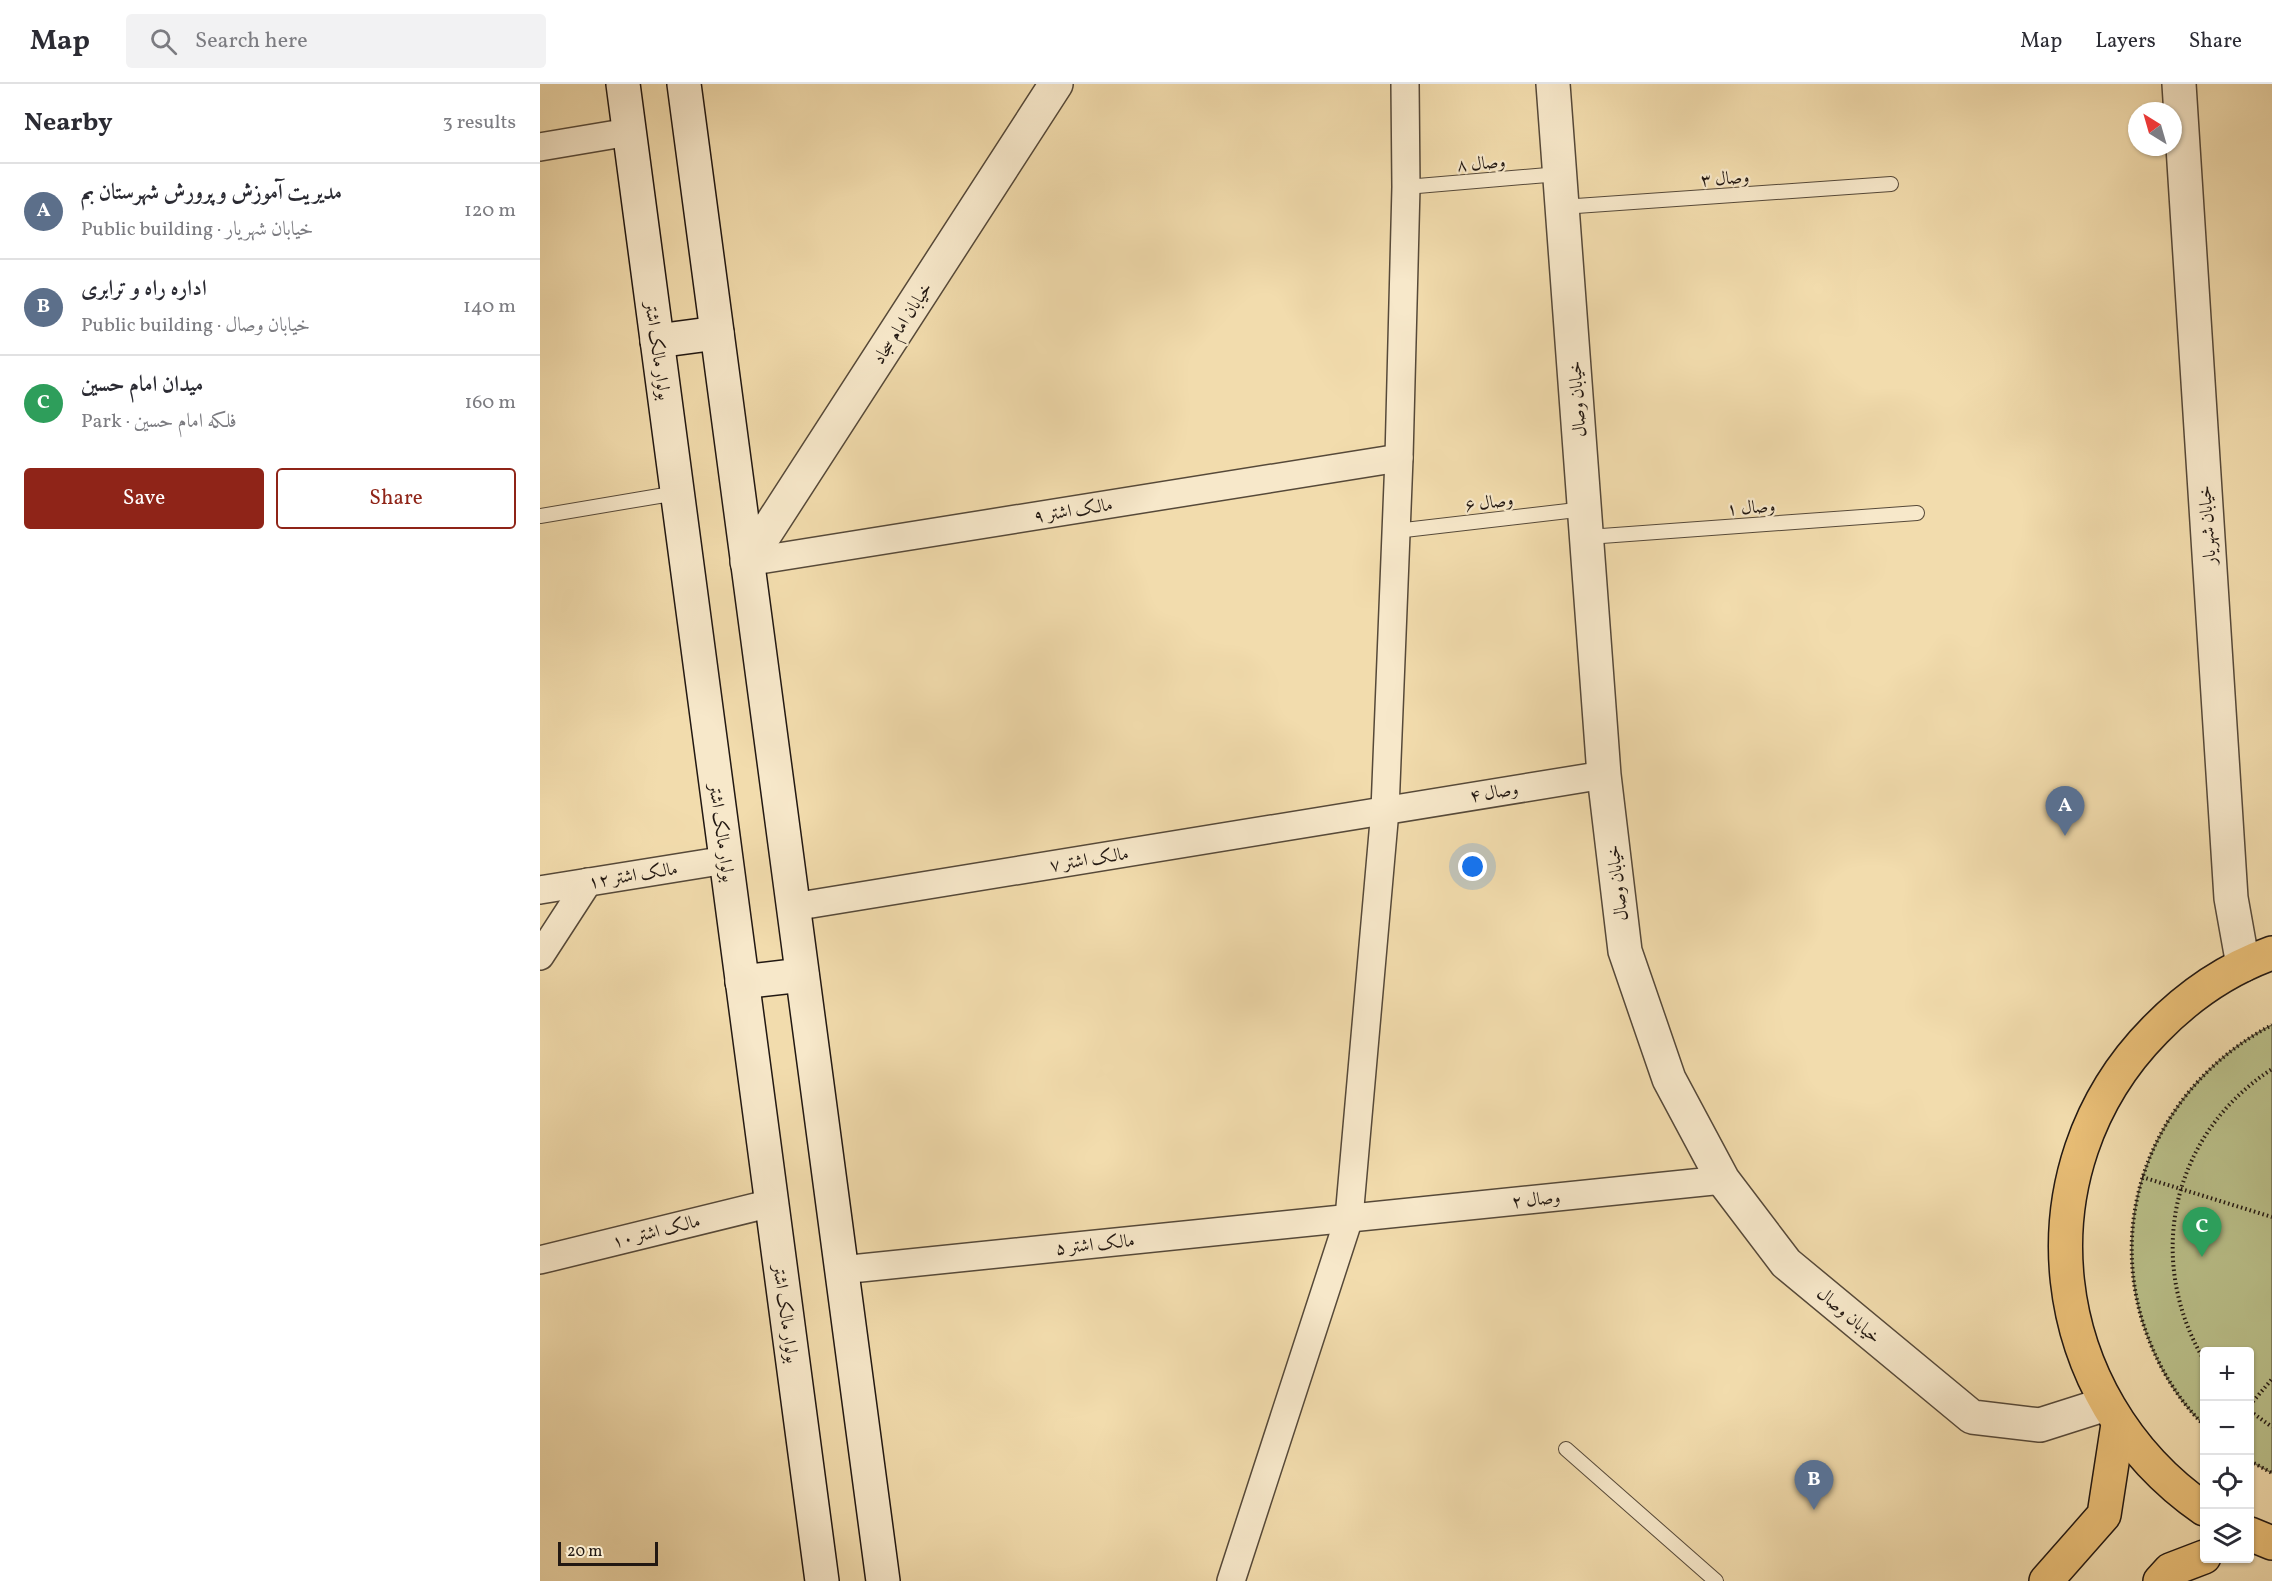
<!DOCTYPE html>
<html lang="en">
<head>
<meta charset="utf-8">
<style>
	body { margin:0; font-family:Vollkorn,Amiri,serif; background:#f2f2f3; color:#2b2b33 }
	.controls { position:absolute; right:18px; bottom:18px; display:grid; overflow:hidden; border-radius:6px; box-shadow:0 2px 4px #0004 }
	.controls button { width:54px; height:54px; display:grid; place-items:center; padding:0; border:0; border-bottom:2px solid #e1e1e2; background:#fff; color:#2b2b33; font:30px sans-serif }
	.compass { position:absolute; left:1588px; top:18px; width:54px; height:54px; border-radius:50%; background:#fff; box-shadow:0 2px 4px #0004; rotate:323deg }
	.scale { position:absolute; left:18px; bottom:15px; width:100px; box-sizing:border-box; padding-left:6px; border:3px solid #221812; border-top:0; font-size:16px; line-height:21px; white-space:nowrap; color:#221812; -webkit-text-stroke:4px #f7e8ca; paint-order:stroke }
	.you { position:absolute; left:933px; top:783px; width:21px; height:21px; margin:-15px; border:4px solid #fff; border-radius:50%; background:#1a73e8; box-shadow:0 0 0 9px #1a73e833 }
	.badge { display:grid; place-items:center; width:39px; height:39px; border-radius:50%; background:#8f2418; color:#fff; font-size:20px; font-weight:700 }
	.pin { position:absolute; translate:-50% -50px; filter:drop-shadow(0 2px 3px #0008) }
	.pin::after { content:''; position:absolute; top:32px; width:21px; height:18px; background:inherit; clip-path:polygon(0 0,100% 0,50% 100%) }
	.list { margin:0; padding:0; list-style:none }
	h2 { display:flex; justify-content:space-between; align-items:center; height:78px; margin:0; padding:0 24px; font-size:26px }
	h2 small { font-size:20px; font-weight:400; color:#7c7c81 }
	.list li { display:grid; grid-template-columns:39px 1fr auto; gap:18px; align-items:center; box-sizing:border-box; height:96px; padding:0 24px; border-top:2px solid #e1e1e2 }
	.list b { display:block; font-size:22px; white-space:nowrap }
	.list p { margin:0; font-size:20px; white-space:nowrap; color:#7c7c81 }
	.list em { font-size:20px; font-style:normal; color:#7c7c81 }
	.actions { display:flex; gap:12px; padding:18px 24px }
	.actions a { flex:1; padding:14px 0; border:2px solid #8f2418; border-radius:6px; text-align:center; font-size:21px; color:#8f2418 }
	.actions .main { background:#8f2418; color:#fff }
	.icon { flex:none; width:33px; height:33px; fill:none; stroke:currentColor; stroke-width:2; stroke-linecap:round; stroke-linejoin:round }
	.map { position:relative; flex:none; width:1732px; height:1497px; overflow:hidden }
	header { display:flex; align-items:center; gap:36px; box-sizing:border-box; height:84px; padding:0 30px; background:#fff; border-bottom:2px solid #e1e1e2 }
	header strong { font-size:28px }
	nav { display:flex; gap:33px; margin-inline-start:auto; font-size:21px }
	.search { width:420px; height:54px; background:#f2f2f3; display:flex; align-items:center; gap:15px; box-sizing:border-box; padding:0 21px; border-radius:6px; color:#7c7c81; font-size:22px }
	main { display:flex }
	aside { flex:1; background:#fff }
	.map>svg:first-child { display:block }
	.green { fill:#bac08a; stroke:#6e6c4e; stroke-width:1.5 }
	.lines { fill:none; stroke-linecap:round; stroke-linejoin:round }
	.service-casing { stroke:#564939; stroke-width:16 }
	.minor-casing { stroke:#564939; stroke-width:30 }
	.tertiary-casing { stroke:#564939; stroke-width:36 }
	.secondary-casing { stroke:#221812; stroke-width:36 }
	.primary-casing { stroke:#221812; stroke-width:36 }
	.path { stroke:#221812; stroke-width:4; stroke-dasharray:1.5 3; stroke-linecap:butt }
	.service { stroke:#f7e8ca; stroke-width:14 }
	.minor { stroke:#f7e8ca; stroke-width:27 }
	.tertiary { stroke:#f7e8ca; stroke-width:33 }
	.secondary { stroke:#f7e8ca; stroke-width:33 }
	.primary { stroke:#e9be76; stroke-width:33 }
	.labels { text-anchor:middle; stroke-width:4.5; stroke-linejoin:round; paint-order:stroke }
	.street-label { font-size:18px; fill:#221812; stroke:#f7e8ca }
</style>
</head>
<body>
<header>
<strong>Map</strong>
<div class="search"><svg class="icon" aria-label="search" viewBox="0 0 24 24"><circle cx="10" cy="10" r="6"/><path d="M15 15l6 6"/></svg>Search here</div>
<nav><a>Map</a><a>Layers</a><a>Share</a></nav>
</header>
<main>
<aside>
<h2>Nearby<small>3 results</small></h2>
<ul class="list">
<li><span class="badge" style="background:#5c6f8a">A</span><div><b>مدیریت آموزش و پرورش شهرستان بم</b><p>Public building · خیابان شهریار</p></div><em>120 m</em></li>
<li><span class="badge" style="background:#5c6f8a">B</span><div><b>اداره راه و ترابری</b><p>Public building · خیابان وصال</p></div><em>140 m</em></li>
<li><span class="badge" style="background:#2e9e5b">C</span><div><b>میدان امام حسین</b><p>Park · فلکه امام حسین</p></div><em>160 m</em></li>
</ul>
<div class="actions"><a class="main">Save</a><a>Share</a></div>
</aside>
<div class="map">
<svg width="1732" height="1497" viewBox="0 0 1732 1497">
	<rect width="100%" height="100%" fill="#f2dcad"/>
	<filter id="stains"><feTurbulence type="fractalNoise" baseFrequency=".00333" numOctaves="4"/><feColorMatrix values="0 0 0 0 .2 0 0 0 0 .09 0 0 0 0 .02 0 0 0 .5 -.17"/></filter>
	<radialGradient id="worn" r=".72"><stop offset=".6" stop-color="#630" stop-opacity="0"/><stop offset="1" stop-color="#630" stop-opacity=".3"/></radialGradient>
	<path class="green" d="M1732 941V1389L1710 1377V1268H1664V1341C1635 1313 1614 1275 1602 1236 1567 1118 1624 997 1732 941Z"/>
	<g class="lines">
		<g class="service-casing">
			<g id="service">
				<path d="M866 103 1019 90"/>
				<path d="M1022 123 1351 100"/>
				<path d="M0 432 137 409"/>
				<path d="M856 447 1045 425"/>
				<path d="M1048 453 1377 429"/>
				<path d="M1026 1365 1176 1497"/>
			</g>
		</g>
		<g class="minor-casing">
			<g id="minor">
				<path d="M0 63 89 48"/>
				<path d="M207 478 859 374"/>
				<path d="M0 806 186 776"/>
				<path d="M253 823 1064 691"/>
				<path d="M0 872 48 798"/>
				<path d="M0 1176 232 1119"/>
				<path d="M301 1186 1183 1096"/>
				<path d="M691 1497 809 1134 845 726 859 374 866 103 865 0"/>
			</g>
		</g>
		<g class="tertiary-casing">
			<g id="tertiary">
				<path d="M1013 0 1064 691 1085 867 1129 995 1183 1096 1246 1179 1432 1333 1500 1341 1566 1320"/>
				<path d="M1639 0 1691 814 1703 881"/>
				<path d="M207 478 516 0"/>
			</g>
		</g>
		<g class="secondary-casing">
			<g id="secondary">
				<path d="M83 0 282 1497"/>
				<path d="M144 0 343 1497"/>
				<path d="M117 257 177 249"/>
				<path d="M202 898 262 891"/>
			</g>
		</g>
		<g class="primary-casing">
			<g id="primary">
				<path d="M1664 1425C1504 1314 1476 1087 1615 946 1648 912 1687 885 1732 869"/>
				<path d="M1710 1450 1732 1459"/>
				<path d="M1506 1497 1564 1431 1578 1340"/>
				<path d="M1620 1497 1630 1486 1664 1473"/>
			</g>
		</g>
		<g class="path">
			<path d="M1602 1093 1732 1133"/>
			<path d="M1664 1276C1604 1174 1632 1050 1732 985"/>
			<path d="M1710 1321 1732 1295"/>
			<path d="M1710 1327 1732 1343"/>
			<path d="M1664 1341C1635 1313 1614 1275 1602 1236 1567 1117 1624 997 1732 941"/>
			<path d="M1710 1377 1732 1389"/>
		</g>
		<use href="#service" class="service"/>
		<use href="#minor" class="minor"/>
		<use href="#tertiary" class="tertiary"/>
		<use href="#secondary" class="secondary"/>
		<use href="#primary" class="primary"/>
	</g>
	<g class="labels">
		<g class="street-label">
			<text transform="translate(941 79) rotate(-5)" y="6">وصال ۸</text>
			<text transform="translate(1185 94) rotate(-4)" y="6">وصال ۳</text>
			<text transform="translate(362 239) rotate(-57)" y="6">خیابان امام سجاد</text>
			<text transform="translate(118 267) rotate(82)" y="6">بولوار مالک اشتر</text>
			<text transform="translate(1037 315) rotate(-94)" y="6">خیابان وصال</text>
			<text transform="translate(949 418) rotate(-7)" y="6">وصال ۶</text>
			<text transform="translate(1211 423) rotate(-4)" y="6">وصال ۱</text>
			<text transform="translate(533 426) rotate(-9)" y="6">مالک اشتر ۹</text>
			<text transform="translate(1667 441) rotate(-94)" y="6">خیابان شهریار</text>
			<text transform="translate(954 708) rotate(-9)" y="6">وصال ۴</text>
			<text transform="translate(182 749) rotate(82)" y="6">بولوار مالک اشتر</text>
			<text transform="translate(549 775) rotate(-9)" y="6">مالک اشتر ۷</text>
			<text transform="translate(93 791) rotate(-9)" y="6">مالک اشتر ۱۲</text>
			<text transform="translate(1077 799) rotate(-97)" y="6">خیابان وصال</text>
			<text transform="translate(996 1115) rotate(-6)" y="6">وصال ۲</text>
			<text transform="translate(116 1147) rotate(-14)" y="6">مالک اشتر ۱۰</text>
			<text transform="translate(555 1160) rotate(-6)" y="6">مالک اشتر ۵</text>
			<text transform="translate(246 1230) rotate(82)" y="6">بولوار مالک اشتر</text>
			<text transform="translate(1309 1231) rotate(40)" y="6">خیابان وصال</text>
		</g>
	</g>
	<rect width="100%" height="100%" filter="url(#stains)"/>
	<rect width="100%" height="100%" fill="url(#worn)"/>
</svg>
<div class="controls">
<button>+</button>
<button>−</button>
<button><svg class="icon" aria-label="locate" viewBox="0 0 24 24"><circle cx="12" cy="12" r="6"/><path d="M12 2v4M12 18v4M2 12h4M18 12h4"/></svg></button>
<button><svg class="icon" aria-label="layers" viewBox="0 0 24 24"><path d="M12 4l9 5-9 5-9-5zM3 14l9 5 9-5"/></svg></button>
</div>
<svg class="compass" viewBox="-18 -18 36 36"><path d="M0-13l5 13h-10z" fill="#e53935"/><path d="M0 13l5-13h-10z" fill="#7c7c81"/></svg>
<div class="scale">20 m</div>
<div class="you"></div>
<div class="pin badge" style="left:1525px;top:752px;background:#5c6f8a">A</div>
<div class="pin badge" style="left:1274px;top:1426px;background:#5c6f8a">B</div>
<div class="pin badge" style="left:1662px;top:1173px;background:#2e9e5b">C</div>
</div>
</main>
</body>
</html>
